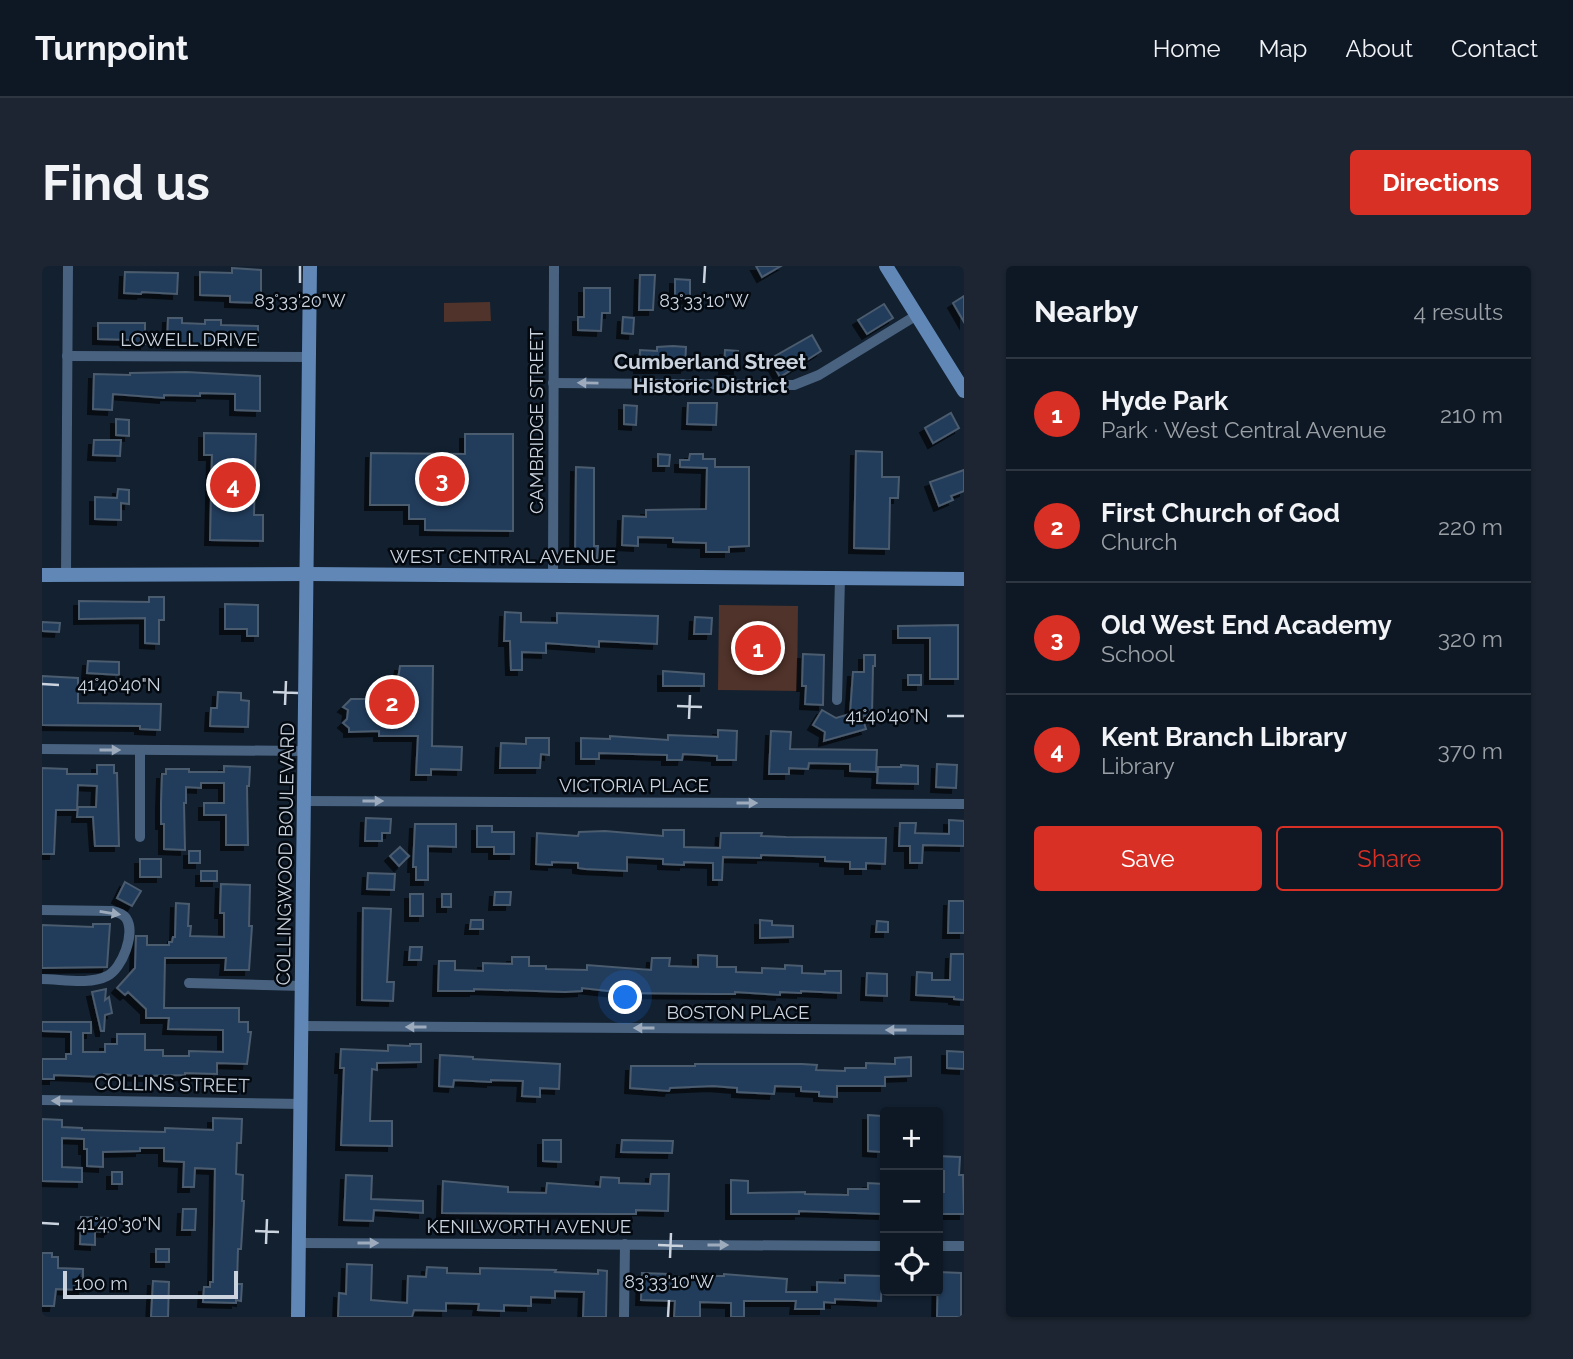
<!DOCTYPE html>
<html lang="en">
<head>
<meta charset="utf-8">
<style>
	body { margin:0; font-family:Raleway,sans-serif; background:#1c2531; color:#f1f3f6 }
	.controls { position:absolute; right:21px; bottom:21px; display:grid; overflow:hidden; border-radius:7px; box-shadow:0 2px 5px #0004 }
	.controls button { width:63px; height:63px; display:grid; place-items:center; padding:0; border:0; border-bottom:2px solid #2e3741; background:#0e1824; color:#f1f3f6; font:35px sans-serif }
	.scale { position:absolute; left:21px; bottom:18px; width:175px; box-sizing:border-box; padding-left:7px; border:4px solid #cad3de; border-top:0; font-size:19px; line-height:24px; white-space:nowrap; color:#cad3de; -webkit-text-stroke:5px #040910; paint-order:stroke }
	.you { position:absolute; left:584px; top:732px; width:24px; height:24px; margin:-18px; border:5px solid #fff; border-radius:50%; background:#1a73e8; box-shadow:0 0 0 10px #1a73e833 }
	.badge { display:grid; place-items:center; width:46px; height:46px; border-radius:50%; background:#d93025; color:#fff; font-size:23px; font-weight:700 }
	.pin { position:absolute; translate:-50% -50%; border:4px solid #fff; box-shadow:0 2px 7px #0006 }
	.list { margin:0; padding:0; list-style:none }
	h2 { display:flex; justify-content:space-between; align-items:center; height:91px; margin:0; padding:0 28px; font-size:30px }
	h2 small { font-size:23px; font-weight:400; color:#9ba0a6 }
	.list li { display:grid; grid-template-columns:46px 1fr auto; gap:21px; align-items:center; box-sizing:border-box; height:112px; padding:0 28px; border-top:2px solid #2e3741 }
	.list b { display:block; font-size:26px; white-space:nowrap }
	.list p { margin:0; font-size:23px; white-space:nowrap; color:#9ba0a6 }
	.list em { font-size:23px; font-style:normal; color:#9ba0a6 }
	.actions { display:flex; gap:14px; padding:21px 28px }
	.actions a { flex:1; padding:16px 0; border:2px solid #d93025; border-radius:7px; text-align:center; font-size:24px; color:#d93025 }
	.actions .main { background:#d93025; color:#fff }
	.icon { flex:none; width:38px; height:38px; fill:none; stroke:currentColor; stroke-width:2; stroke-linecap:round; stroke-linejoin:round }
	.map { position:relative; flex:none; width:922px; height:1051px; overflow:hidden; border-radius:7px }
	header { display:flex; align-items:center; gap:42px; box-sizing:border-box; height:98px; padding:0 35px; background:#0e1824; border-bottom:2px solid #2e3741 }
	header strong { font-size:33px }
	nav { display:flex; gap:38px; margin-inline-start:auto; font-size:24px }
	.intro { display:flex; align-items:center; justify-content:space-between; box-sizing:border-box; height:168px; padding:0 42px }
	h1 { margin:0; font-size:49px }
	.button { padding:18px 32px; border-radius:7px; background:#d93025; color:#fff; font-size:24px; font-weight:700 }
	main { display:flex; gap:42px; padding:0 42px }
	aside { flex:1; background:#0e1824; border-radius:7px; box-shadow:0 2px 5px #0004 }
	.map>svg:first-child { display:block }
	.green { fill:#50332a }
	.building { fill:#223d5c; stroke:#4b5b6e; stroke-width:2; filter:url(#shadow) }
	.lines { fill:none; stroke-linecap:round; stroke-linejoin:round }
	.minor { stroke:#49627f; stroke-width:10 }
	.secondary { stroke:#6087b6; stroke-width:14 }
	.oneway { fill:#9dabbd }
	.ticks { fill:none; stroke:#cad3de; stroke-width:2.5 }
	.labels { text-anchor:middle; stroke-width:5; stroke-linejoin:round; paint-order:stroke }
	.street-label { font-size:19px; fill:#cad3de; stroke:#040910 }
	.neighbourhood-label { font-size:21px; font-weight:bold; fill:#cad3de; stroke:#040910 }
	.ticks-label { font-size:18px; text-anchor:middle; fill:#cad3de; stroke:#040910; stroke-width:5; stroke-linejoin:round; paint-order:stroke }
</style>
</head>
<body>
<header>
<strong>Turnpoint</strong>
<nav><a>Home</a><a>Map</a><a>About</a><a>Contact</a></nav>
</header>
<div class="intro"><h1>Find us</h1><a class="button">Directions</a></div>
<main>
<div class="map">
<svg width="922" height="1051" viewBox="0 0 922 1051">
	<defs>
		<filter id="shadow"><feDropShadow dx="-5" dy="5" stdDeviation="0" flood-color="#0009"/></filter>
	</defs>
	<rect width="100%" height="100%" fill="#122030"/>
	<g class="green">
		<path d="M448 36 449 55 402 56V37Z"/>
		<path d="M677 339 756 340 755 425 676 424Z"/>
	</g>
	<g class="building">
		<path d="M714 0H739L720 11Z"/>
		<path d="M190 2 219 4V37L188 36V30L158 29V6L190 7Z"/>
		<path d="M83 6 136 7 135 28 100 26 99 28 82 27Z"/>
		<path d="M598 9H613L611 44H597Z"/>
		<path d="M633 13 648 14V33L633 32Z"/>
		<path d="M542 22H568V47H560L559 65 536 64V51H542Z"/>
		<path d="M922 30V56L911 37Z"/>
		<path d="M842 38 851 52 825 68 816 54Z"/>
		<path d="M581 51 592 52 591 68 580 67Z"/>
		<path d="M126 52H140V57L163 58V54H179V59L216 60V76L178 75V78L125 77Z"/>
		<path d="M56 57H103V78L88 77V74L56 73Z"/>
		<path d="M770 69 779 85 738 111 728 93Z"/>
		<path d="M631 80 644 81 643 102H597L598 84 615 85V81Z"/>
		<path d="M683 84 696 85V103H682Z"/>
		<path d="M144 106 218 110V145L193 144V128L158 127V130L122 129V132L71 128 70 144 51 143 52 108 88 109V107Z"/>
		<path d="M646 137H675L674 159 645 158Z"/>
		<path d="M582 139 595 140 594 159 582 158Z"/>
		<path d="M909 147 917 162 891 177 883 162Z"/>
		<path d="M74 153 87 154V170L74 169Z"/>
		<path d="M162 167 214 168 212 249H221V275L168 274 170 189H162Z"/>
		<path d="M423 168H471V265L383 264V253H367V239H328L329 187 423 188Z"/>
		<path d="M52 174H79L78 190 51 189Z"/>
		<path d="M814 185 840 186V211H857L856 232H848L847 283 812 282Z"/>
		<path d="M616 188 628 189 627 200H616Z"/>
		<path d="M648 188H661V193H673V201H707V280L687 281V286H664V277L631 276V272L596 271V280L580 279 581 250 604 251V244L664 243 665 202 638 201V194H647Z"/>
		<path d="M534 201 552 202V280H556L555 293H533Z"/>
		<path d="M922 204V225L909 230 911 234 897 240 888 216Z"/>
		<path d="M76 223 87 224V238L79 237V254L53 253V231L75 232Z"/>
		<path d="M107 331H122V354H117V378L103 377V352L37 353V335L107 336Z"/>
		<path d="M183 338 216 339V370H205V363H183Z"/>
		<path d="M463 346 479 347V356L515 357V347L616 350 615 378 557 375V381L504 377V387L480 386V404H469L468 375H462Z"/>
		<path d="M653 351 670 352 669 368H652Z"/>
		<path d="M0 356 18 357 17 366 0 365Z"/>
		<path d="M916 359V413H888V372H856V360Z"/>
		<path d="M761 388 782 389 781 439 763 438 764 420H760Z"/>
		<path d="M822 389H833V400H831L830 450H820L824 463 782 475 783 466 771 459 780 444 794 452 808 448 811 406H822Z"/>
		<path d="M46 395 77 396V409L45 407Z"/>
		<path d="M358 400H391L390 480 420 481 419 504 389 503V509H374L376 470H337V465L307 466V462L301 457 305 453 306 444 301 441 309 433H353Z"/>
		<path d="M621 405 662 408V420H621Z"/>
		<rect x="866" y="409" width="13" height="10"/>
		<path d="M0 410 36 412V437L119 438 118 464 98 463V460L0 459Z"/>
		<path d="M176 426 199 427V434L207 435 206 461 168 460 169 442H175Z"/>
		<path d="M676 464 695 465 694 494H675V490L641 488 640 494H625V489L557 487V493H539V472L568 473V470L626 474V469L676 471Z"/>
		<path d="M729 465 749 466 748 483 835 484 834 506 808 505V498L767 497 766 503 747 502V508H727Z"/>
		<path d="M484 472H507V489L499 488 498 502H458L459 477 484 478Z"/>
		<path d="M895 498 915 499 914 522 894 521Z"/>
		<path d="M55 499H72V507H75L77 580H53L51 551H35L36 541H54L55 520 36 519 35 544H14L12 588H0V502L25 503V508H55Z"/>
		<path d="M859 499 876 500V518L835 517 836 501H859Z"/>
		<path d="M182 500 208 501 207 520H205L206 579H184V549H162V537H182V517H159V522L144 521V537H142L143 584 122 583V558H119V537L120 508H124V503H147V506H182Z"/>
		<path d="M324 552 349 553 348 567H340V575H323Z"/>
		<path d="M907 554 922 555V580L881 579 880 597H868V580H857L858 557H874L873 567 907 568Z"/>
		<path d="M373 558H414V581L386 580V614H374V601H371Z"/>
		<path d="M435 560H450V566H472V588H452V581H435Z"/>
		<path d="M621 564H642V581L678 582 679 567H720L719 570 744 571 844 572 843 598 824 597V603H808V596L783 595V591L719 589V592L681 591 680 614H671V597L642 596V599L621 598V593L585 591V605L543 603 536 602V597L510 596V599L494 598 495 567 536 570 537 566 563 565 621 570Z"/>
		<path d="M358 581 367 590 357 600 348 590Z"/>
		<rect x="147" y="585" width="11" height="12"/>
		<rect x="98" y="593" width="21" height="18"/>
		<rect x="159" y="605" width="16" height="10"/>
		<path d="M326 607 353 608 352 624 325 623Z"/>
		<path d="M83 616 99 625 90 640 75 632Z"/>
		<path d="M179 618 208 619 207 660H210L207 704H183L184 692H123L122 742H197V756H206V766H209L205 798 175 797V808L143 807V809L100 810 62 808V811L12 809V813H0V793H24V788H29V766L0 765V756H49V767H41V786H63V778H75V768H103V784H121V790H147V785L181 786V764L126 763 127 752H104V743L86 726 83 729 75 722 93 702 94 670H105V679H127V676H130L131 671H133L134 637 147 638 146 660H149L148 670 182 671V647H178Z"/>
		<path d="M453 626H469L468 639H452Z"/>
		<rect x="368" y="628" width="13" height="22"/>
		<rect x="400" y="628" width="9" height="13"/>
		<path d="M907 635H922V667H906Z"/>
		<path d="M321 642 349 643 345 716H352L351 735 320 734Z"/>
		<path d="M429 654H441V663H428Z"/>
		<path d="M718 654 730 655V659L751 660V671L718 672Z"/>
		<path d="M835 655 846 656V666H834Z"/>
		<path d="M51 658H68L65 701 0 702V659L51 661Z"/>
		<path d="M368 681H380L379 694H367Z"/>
		<path d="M909 688H922V734L912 733V731L874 729 875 706 890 707V714H908Z"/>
		<path d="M656 689 675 690V701H694V706L720 707V702L743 703V699L760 700V707L783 708V705H799V727L759 725V727L738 726V729L693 726V728H674L584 727 540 722V725L523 726 432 723V725H396L397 695H413V704L441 705V697L470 698V691H487V700H504V703L545 704V699L609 704 610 692H628L627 700 656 701Z"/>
		<path d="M825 707 845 708V730L824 729Z"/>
		<path d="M64 723 63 734 67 731 70 747 63 749 62 765H59L50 726Z"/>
		<path d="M368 778H379V796L335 797V804L330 803 328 855H350V880L299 879 302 802H298L299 783 346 785V779L368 780Z"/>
		<path d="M905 785 922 786V803L905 802Z"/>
		<path d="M398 789 431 791V793L518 798 517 823 498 822V831L480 830 481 815 449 814V816L412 814 411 821 397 820Z"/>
		<path d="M869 791V810L843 811V820H795V831L777 830V826L759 825V821L733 820 732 828 695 826V822L671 820 628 822 627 825 588 822 589 800H653V798H760L775 799 774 804 803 805V802H824V797L853 798V792Z"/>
		<path d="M826 849 839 850V886L826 885Z"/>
		<path d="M171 852 200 853 199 877H195L194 908 201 909 200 935H202L199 983H196L195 1018H200L199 1035 194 1034V1037L161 1036 162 1021H168V1016H171L173 903 153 902 152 921H141L142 896 122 895V882H98V885L61 886V901L45 900V883H42V873L20 872V901L40 902V916L0 915V853L20 854V861L40 862V864L123 866V862L171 864Z"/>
		<path d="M501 874H519V896L501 895Z"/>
		<path d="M580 874 631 875 630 887 579 886Z"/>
		<path d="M896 890 918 891 917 909H921L922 948H896V926H902V905H896Z"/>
		<rect x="70" y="906" width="10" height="12"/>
		<path d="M609 908H627L626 945 594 944V948H575L400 947 401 915 466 921V926L504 927 505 917 558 921 559 911 577 912V917L608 918Z"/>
		<path d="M304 909 330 910 329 933 381 935V947L332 944 331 955 302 954Z"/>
		<path d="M689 914 706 915V927L763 926V928L806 929V923H826V917L842 918 841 948 757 945V948H689Z"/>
		<path d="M141 943H154L153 964H140Z"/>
		<path d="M39 951 66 952V966L53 965V979L38 978Z"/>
		<rect x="114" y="983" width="13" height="13"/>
		<path d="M0 987H10V991H16V1002L41 1003V1024L14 1023 12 1040H0Z"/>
		<path d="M305 998 330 999 329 1034 365 1037 366 1010 384 1011 385 1001 405 1002V1007L438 1008V1002L514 1004 513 1006 556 1008V1004L565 1005 564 1051H541L542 1026 513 1025V1032L489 1031V1040L462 1039V1045L436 1044 437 1038 404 1037V1045L372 1044 370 1051H296L297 1027 304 1028Z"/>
		<path d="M896 1006 919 1007V1051H895Z"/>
		<path d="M600 1007 627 1008V1011L664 1012V1010H682V1008L745 1013 744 1026H775V1016L803 1017V1009L840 1010 839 1035 793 1033V1037L782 1036V1043H753L754 1035H702V1051H689V1037L658 1036V1051H632L633 1035 599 1034Z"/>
		<path d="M111 1015 127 1016 126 1051H109Z"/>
	</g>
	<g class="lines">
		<g class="minor">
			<path d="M25 90 268 91"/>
			<path d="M511 117 752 119 777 109 875 49"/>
			<path d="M24 310 26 0"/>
			<path d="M511 310 512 0"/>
			<path d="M795 434 798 312"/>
			<path d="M0 483 263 485"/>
			<path d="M263 535 922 538"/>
			<path d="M98 571V484"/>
			<path d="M0 644 70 645C75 646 81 648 84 652 94 667 80 703 65 710 48 719 19 713 0 713"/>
			<path d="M147 717 261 720"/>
			<path d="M260 760 922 764"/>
			<path d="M0 834 260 838"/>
			<path d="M257 977 843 980"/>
			<path d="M896 980H922"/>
			<path d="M582 1051 583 978"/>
		</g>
		<g class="secondary">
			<path d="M844 0 922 125"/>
			<path d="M0 309 266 308 922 313"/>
			<path d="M256 1051 268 0"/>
		</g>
	</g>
	<defs><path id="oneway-solid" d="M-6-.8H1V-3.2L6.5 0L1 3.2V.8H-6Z" transform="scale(1.75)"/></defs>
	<g class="oneway">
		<use href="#oneway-solid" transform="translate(546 117) rotate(-179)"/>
		<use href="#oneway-solid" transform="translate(68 484)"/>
		<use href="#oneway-solid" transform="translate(331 535)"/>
		<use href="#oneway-solid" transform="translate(705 537)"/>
		<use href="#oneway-solid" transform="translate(68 647) rotate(9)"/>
		<use href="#oneway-solid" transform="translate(374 761) rotate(-180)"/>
		<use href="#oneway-solid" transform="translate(602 762) rotate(-180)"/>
		<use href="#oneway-solid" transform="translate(854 764) rotate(-180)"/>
		<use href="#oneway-solid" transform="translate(20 835) rotate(-179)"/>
		<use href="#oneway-solid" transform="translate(326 977)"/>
		<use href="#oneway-solid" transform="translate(676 979)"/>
	</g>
	<path class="ticks" d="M258 17V0M662 17 663 0M0 418 17 419M231 426 256 427M243 439 244 415M635 440 660 441M905 450H922M647 453 648 429M0 957 17 958M213 965 237 966M224 978 225 953M616 979 641 980M628 992 629 967M626 1051 627 1034"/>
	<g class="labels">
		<g class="street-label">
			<text x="147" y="80">LOWELL DRIVE</text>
			<text transform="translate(494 155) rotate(-90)" y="7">CAMBRIDGE STREET</text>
			<text x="461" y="297">WEST CENTRAL AVENUE</text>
			<text x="592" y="526">VICTORIA PLACE</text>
			<text transform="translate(243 588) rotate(-89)" y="7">COLLINGWOOD BOULEVARD</text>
			<text x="696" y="753">BOSTON PLACE</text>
			<text transform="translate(130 818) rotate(1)" y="7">COLLINS STREET</text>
			<text x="487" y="967">KENILWORTH AVENUE</text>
		</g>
		<g class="neighbourhood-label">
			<text x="668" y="103">Cumberland Street<tspan x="668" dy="24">Historic District</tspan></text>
		</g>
	</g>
	<g class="ticks-label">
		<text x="258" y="41">83°33'20"W</text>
		<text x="662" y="41">83°33'10"W</text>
		<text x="77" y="425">41°40'40"N</text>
		<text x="845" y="456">41°40'40"N</text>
		<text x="77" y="964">41°40'30"N</text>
		<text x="627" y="1022">83°33'10"W</text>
	</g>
</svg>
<div class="controls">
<button>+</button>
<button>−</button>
<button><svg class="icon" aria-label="locate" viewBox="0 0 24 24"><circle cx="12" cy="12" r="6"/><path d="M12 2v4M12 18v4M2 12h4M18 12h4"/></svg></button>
</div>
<div class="scale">100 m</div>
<div class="you"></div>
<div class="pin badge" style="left:716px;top:382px">1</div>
<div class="pin badge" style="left:350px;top:436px">2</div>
<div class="pin badge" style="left:400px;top:213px">3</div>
<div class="pin badge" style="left:191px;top:219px">4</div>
</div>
<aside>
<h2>Nearby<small>4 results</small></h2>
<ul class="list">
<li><span class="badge">1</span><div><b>Hyde Park</b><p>Park · West Central Avenue</p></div><em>210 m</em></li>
<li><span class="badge">2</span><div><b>First Church of God</b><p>Church</p></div><em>220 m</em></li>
<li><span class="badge">3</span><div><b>Old West End Academy</b><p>School</p></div><em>320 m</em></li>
<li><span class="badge">4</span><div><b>Kent Branch Library</b><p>Library</p></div><em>370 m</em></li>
</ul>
<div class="actions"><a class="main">Save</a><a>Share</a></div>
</aside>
</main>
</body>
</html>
